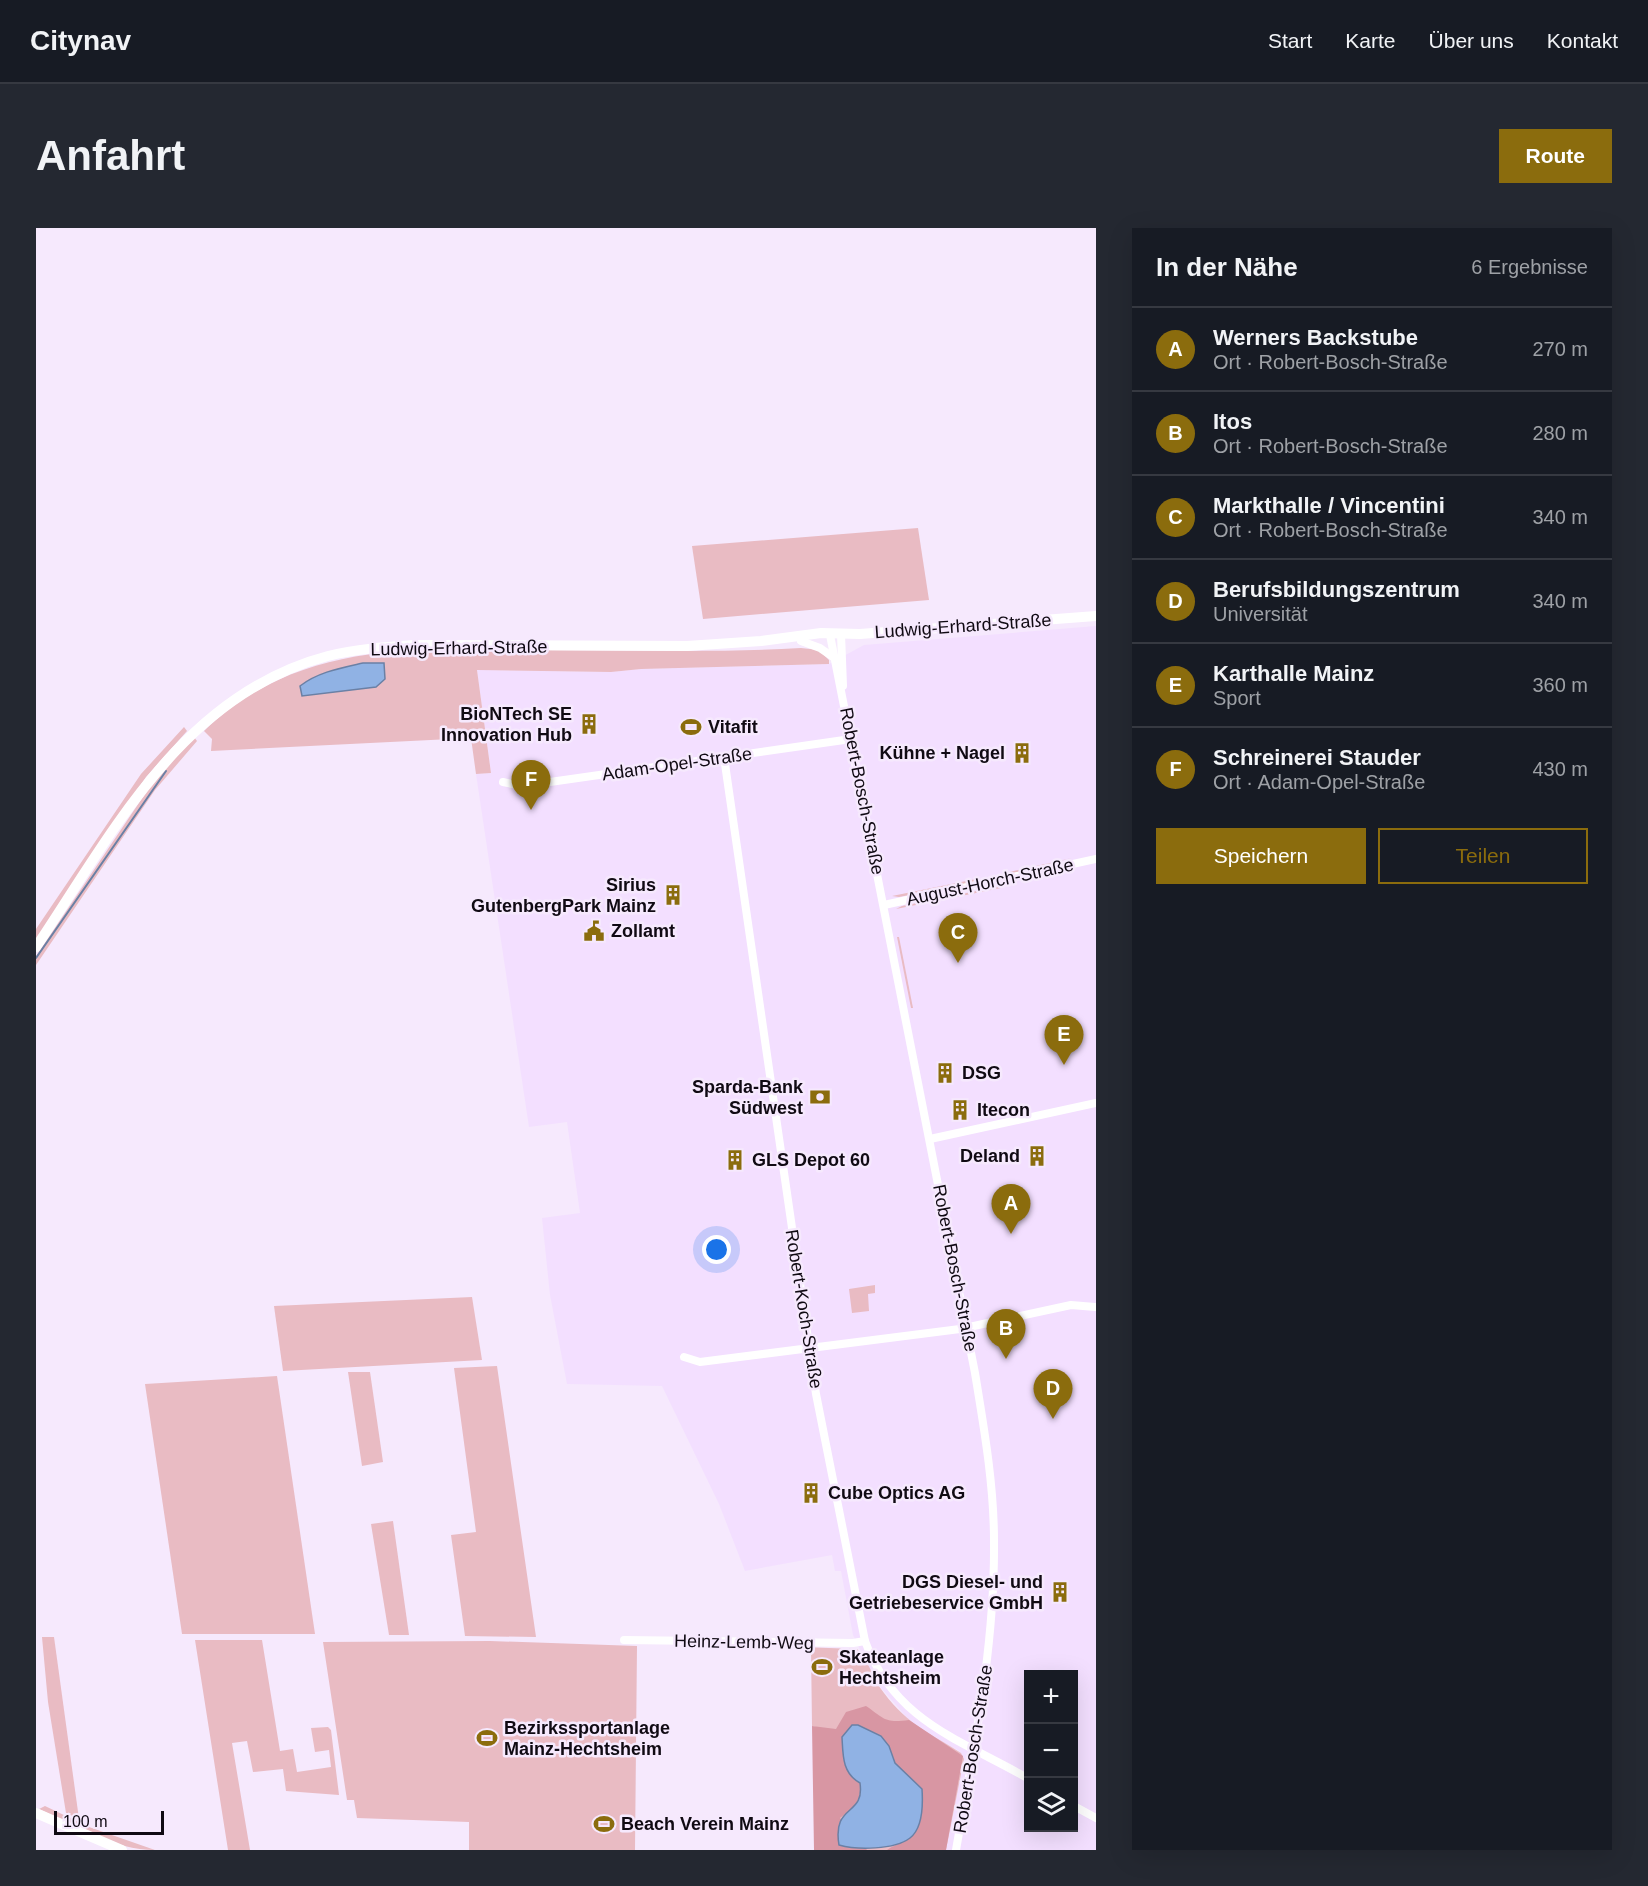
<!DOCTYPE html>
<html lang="de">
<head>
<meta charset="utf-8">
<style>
	body { margin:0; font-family:Arial,sans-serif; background:#242831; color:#f1f3f6 }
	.controls { position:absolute; right:18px; bottom:18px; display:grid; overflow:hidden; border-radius:0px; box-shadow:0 6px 24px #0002 }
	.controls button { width:54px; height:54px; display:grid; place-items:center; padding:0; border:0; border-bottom:2px solid #363941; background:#171b24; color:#f1f3f6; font:30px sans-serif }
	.scale { position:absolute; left:18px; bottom:15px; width:110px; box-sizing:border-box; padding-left:6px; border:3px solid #100a13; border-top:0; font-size:16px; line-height:21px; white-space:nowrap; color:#100a13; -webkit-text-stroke:4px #f6e9fd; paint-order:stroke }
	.you { position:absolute; left:681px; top:1022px; width:21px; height:21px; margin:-15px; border:4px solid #fff; border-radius:50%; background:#1a73e8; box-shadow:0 0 0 9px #1a73e833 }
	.badge { display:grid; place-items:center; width:39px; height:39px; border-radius:50%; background:#8b6c0d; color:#fff; font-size:20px; font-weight:700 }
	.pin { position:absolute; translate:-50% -50px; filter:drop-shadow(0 2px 3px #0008) }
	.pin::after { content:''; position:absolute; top:32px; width:21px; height:18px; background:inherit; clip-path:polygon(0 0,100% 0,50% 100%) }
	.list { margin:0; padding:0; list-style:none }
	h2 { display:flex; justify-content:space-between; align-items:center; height:78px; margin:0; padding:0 24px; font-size:26px }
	h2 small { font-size:20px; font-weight:400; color:#9ea1a6 }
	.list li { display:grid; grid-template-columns:39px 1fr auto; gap:18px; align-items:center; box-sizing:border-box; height:84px; padding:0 24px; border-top:2px solid #363941 }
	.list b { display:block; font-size:22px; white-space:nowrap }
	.list p { margin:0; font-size:20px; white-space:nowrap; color:#9ea1a6 }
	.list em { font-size:20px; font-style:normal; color:#9ea1a6 }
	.actions { display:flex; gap:12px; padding:18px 24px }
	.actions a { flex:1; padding:14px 0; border:2px solid #8b6c0d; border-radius:0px; text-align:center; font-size:21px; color:#8b6c0d }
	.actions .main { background:#8b6c0d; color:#fff }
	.icon { flex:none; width:33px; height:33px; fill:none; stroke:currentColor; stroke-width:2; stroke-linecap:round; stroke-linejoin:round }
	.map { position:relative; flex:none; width:1060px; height:1622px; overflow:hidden; border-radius:0px }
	header { display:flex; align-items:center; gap:36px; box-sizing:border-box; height:84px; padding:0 30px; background:#171b24; border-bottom:2px solid #363941 }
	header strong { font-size:28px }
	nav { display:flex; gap:33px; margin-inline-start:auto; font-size:21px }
	.intro { display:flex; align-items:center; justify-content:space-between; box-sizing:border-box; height:144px; padding:0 36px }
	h1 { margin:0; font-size:42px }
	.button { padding:15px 27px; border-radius:0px; background:#8b6c0d; color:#fff; font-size:21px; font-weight:700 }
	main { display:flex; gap:36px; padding:0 36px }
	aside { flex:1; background:#171b24; border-radius:0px; box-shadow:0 6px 24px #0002 }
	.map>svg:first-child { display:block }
	.built { fill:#f3dfff; fill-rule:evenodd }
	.green { fill:#e9bbc3 }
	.forest { fill:#d896a3 }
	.water { fill:#90b2e4; stroke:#6a80a5; stroke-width:1.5 }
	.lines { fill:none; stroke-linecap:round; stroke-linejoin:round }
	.stream { stroke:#6a80a5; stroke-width:2 }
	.street { stroke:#fff; stroke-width:8 }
	.secondary { stroke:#fff; stroke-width:10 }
	.labels { text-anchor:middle; stroke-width:5; stroke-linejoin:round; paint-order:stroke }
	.street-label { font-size:18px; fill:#100a13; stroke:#f6e9fd }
	.poi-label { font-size:18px; font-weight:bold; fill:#100a13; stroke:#f6e9fd; text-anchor:start }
</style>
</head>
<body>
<header>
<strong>Citynav</strong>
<nav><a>Start</a><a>Karte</a><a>Über uns</a><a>Kontakt</a></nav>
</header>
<div class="intro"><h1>Anfahrt</h1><a class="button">Route</a></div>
<main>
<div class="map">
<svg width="1060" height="1622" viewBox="0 0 1060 1622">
	<rect width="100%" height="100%" fill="#f6e9fd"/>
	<path class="built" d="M1060 398V1622H910L927 1535 923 1523 889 1505 873 1492 839 1453 817 1407 805 1343H799L796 1327 709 1343 683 1276 626 1158 531 1156 514 1067 506 990 544 985 531 894 493 899 440 546 455 545 441 442 575 444 605 441 793 436 828 417ZM993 1446H1038V1600H993Z"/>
	<g class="green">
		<path d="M882 300 893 372 667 391 656 318Z"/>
		<path d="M765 420 783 422 793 432V436L605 441 575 444 441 442 455 545 440 546 435 510 175 523 176 511 168 503C263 410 389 420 511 422 596 422 681 425 765 420Z"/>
		<path d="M148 499 151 503 110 549 0 712V701L105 546Z"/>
		<path d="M158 509 161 513 119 562 0 737V728L115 557Z"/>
		<path d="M1036 630 969 647V645Z"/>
		<path d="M940 651V654L863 669 856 668Z"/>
		<path d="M965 658V660L860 681 866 678Z"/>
		<path d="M861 709H863L877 780H875Z"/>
		<path d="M839 1057V1065L832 1066 833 1083 816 1085 813 1061Z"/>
		<path d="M436 1069 446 1132 247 1143 238 1078Z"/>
		<path d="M461 1138 500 1409 429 1408 415 1307 440 1304 418 1140Z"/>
		<path d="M312 1144H334L347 1234 326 1238Z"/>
		<path d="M241 1148 279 1406H146L109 1156Z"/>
		<path d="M357 1293 373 1407H353L335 1296Z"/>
		<path d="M6 1409H18L43 1591 30 1585 12 1474Z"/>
		<path d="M159 1412H226L244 1523 257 1521 261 1544 295 1539 293 1522 279 1524 275 1500 292 1499 295 1502 303 1567 250 1563 247 1541 217 1544 211 1513 196 1515 214 1622H192Z"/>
		<path d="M454 1413 601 1418 599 1622H433V1594L321 1590 318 1572H311L287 1414Z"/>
		<path d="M765 1419 821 1421C833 1432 837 1452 848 1465 873 1498 893 1504 925 1525L928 1531 910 1622H783L780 1499 776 1498 775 1421Z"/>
		<path d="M9 1578 53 1599 119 1622C78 1622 40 1598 3 1581Z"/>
	</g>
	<path class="forest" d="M830 1478C849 1491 848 1495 873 1492L927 1528 910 1622H851C858 1617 865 1615 873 1611 887 1602 887 1576 886 1561L859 1535 857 1528 806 1509C807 1527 806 1545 824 1555 826 1573 818 1579 804 1590L831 1622H778L776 1498 800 1501 810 1484Z"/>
	<g class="water">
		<path d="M327 435H348L349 451 340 459 266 468 264 458C282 444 305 440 327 435Z"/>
		<path d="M816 1497H822L845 1508 853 1518 859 1535 886 1561C887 1576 887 1600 874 1610 858 1622 821 1622 803 1617 796 1575 829 1589 824 1555 806 1545 807 1527 806 1509Z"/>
	</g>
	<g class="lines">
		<path class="stream" d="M0 730 130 543"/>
		<g class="street">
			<path d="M805 406 807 458"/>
			<path d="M794 407 939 1145C948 1200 958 1257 958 1313 959 1418 938 1519 920 1622"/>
			<path d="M765 413 784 420 797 429"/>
			<path d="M688 529 780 1166 829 1413C858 1493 925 1512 993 1551"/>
			<path d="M467 554 486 558 815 511"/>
			<path d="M848 677 1060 631"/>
			<path d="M894 911 1060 875"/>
			<path d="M648 1129 664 1134 924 1101 1035 1077 1059 1079"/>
			<path d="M588 1412 817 1415 829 1413"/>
			<path d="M1038 1578 1060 1590"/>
		</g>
		<g class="secondary">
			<path d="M0 719C77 604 147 466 292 428 320 421 349 419 378 417L651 418 725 413 785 405 824 406 1060 388"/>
			<path d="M0 1585 86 1622"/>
		</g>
	</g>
	<defs>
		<g id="building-bare" transform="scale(1.62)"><path d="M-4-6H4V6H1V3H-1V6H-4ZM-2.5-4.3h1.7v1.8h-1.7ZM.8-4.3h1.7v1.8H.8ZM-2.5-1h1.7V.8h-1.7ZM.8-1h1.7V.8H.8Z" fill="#8b6c0d" stroke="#f6e9fd" stroke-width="2.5" paint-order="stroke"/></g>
		<g id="stadium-bare" transform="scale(1.62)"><path d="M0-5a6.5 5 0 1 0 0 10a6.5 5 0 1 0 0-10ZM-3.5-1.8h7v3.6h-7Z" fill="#8b6c0d" stroke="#f6e9fd" stroke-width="2.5" paint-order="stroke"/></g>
		<g id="civic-bare" transform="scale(1.62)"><path d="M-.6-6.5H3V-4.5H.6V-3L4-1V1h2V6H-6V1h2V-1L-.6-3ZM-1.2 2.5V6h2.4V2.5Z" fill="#8b6c0d" stroke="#f6e9fd" stroke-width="2.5" paint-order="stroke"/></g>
		<g id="bank-bare" transform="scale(1.62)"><path d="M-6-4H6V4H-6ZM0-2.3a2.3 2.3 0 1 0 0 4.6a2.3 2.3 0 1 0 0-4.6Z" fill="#8b6c0d" stroke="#f6e9fd" stroke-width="2.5" paint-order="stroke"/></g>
	</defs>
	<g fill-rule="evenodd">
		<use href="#building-bare" x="553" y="496"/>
		<use href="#stadium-bare" x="655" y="499"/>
		<use href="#building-bare" x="986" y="525"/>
		<use href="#building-bare" x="637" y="667"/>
		<use href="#civic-bare" x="558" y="703"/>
		<use href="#building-bare" x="909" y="845"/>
		<use href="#bank-bare" x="784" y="869"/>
		<use href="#building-bare" x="924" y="882"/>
		<use href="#building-bare" x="1001" y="928"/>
		<use href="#building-bare" x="699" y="932"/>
		<use href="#building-bare" x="775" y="1265"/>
		<use href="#building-bare" x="1024" y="1364"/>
		<use href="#stadium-bare" x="786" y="1439"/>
		<use href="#stadium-bare" x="451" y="1510"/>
		<use href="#stadium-bare" x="568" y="1596"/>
	</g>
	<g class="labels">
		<g class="street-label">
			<text transform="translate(927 398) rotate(-4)" y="6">Ludwig-Erhard-Straße</text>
			<text transform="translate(423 420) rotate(-1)" y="6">Ludwig-Erhard-Straße</text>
			<text transform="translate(641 536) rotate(-8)" y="6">Adam-Opel-Straße</text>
			<text transform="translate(826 563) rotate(79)" y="6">Robert-Bosch-Straße</text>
			<text transform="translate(954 654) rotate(-12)" y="6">August-Horch-Straße</text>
			<text transform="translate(919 1040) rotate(79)" y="6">Robert-Bosch-Straße</text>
			<text transform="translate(768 1081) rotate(81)" y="6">Robert-Koch-Straße</text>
			<text transform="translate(708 1414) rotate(1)" y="6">Heinz-Lemb-Weg</text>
			<text transform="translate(937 1521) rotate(-81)" y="6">Robert-Bosch-Straße</text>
		</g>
		<g class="poi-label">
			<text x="536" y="492" text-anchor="end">BioNTech SE<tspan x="536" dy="21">Innovation Hub</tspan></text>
			<text x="672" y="505">Vitafit</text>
			<text x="969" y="531" text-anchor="end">Kühne + Nagel</text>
			<text x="620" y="663" text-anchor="end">Sirius<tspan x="620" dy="21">GutenbergPark Mainz</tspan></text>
			<text x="575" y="709">Zollamt</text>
			<text x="926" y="851">DSG</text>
			<text x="767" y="865" text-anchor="end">Sparda-Bank<tspan x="767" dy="21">Südwest</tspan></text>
			<text x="941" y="888">Itecon</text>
			<text x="984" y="934" text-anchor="end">Deland</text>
			<text x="716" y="938">GLS Depot 60</text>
			<text x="792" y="1271">Cube Optics AG</text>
			<text x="1007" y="1360" text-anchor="end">DGS Diesel- und<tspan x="1007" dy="21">Getriebeservice GmbH</tspan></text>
			<text x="803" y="1435">Skateanlage<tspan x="803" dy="21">Hechtsheim</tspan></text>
			<text x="468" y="1506">Bezirkssportanlage<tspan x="468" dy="21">Mainz-Hechtsheim</tspan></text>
			<text x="585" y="1602">Beach Verein Mainz</text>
		</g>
	</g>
</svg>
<div class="controls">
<button>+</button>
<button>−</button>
<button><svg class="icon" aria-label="layers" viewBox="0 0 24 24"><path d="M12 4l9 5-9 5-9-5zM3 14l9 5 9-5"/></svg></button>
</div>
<div class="scale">100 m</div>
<div class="you"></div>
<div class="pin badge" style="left:975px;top:1006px">A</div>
<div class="pin badge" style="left:970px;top:1131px">B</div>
<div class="pin badge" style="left:922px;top:735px">C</div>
<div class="pin badge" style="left:1017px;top:1191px">D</div>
<div class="pin badge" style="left:1028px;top:837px">E</div>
<div class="pin badge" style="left:495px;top:582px">F</div>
</div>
<aside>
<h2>In der Nähe<small>6 Ergebnisse</small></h2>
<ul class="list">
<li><span class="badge">A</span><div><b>Werners Backstube</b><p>Ort · Robert-Bosch-Straße</p></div><em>270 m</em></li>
<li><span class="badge">B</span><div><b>Itos</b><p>Ort · Robert-Bosch-Straße</p></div><em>280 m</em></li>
<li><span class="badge">C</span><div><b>Markthalle / Vincentini</b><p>Ort · Robert-Bosch-Straße</p></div><em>340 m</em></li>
<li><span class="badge">D</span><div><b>Berufsbildungszentrum</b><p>Universität</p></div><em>340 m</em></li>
<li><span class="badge">E</span><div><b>Karthalle Mainz</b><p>Sport</p></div><em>360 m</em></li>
<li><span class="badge">F</span><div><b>Schreinerei Stauder</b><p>Ort · Adam-Opel-Straße</p></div><em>430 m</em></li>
</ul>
<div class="actions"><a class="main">Speichern</a><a>Teilen</a></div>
</aside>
</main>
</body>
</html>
